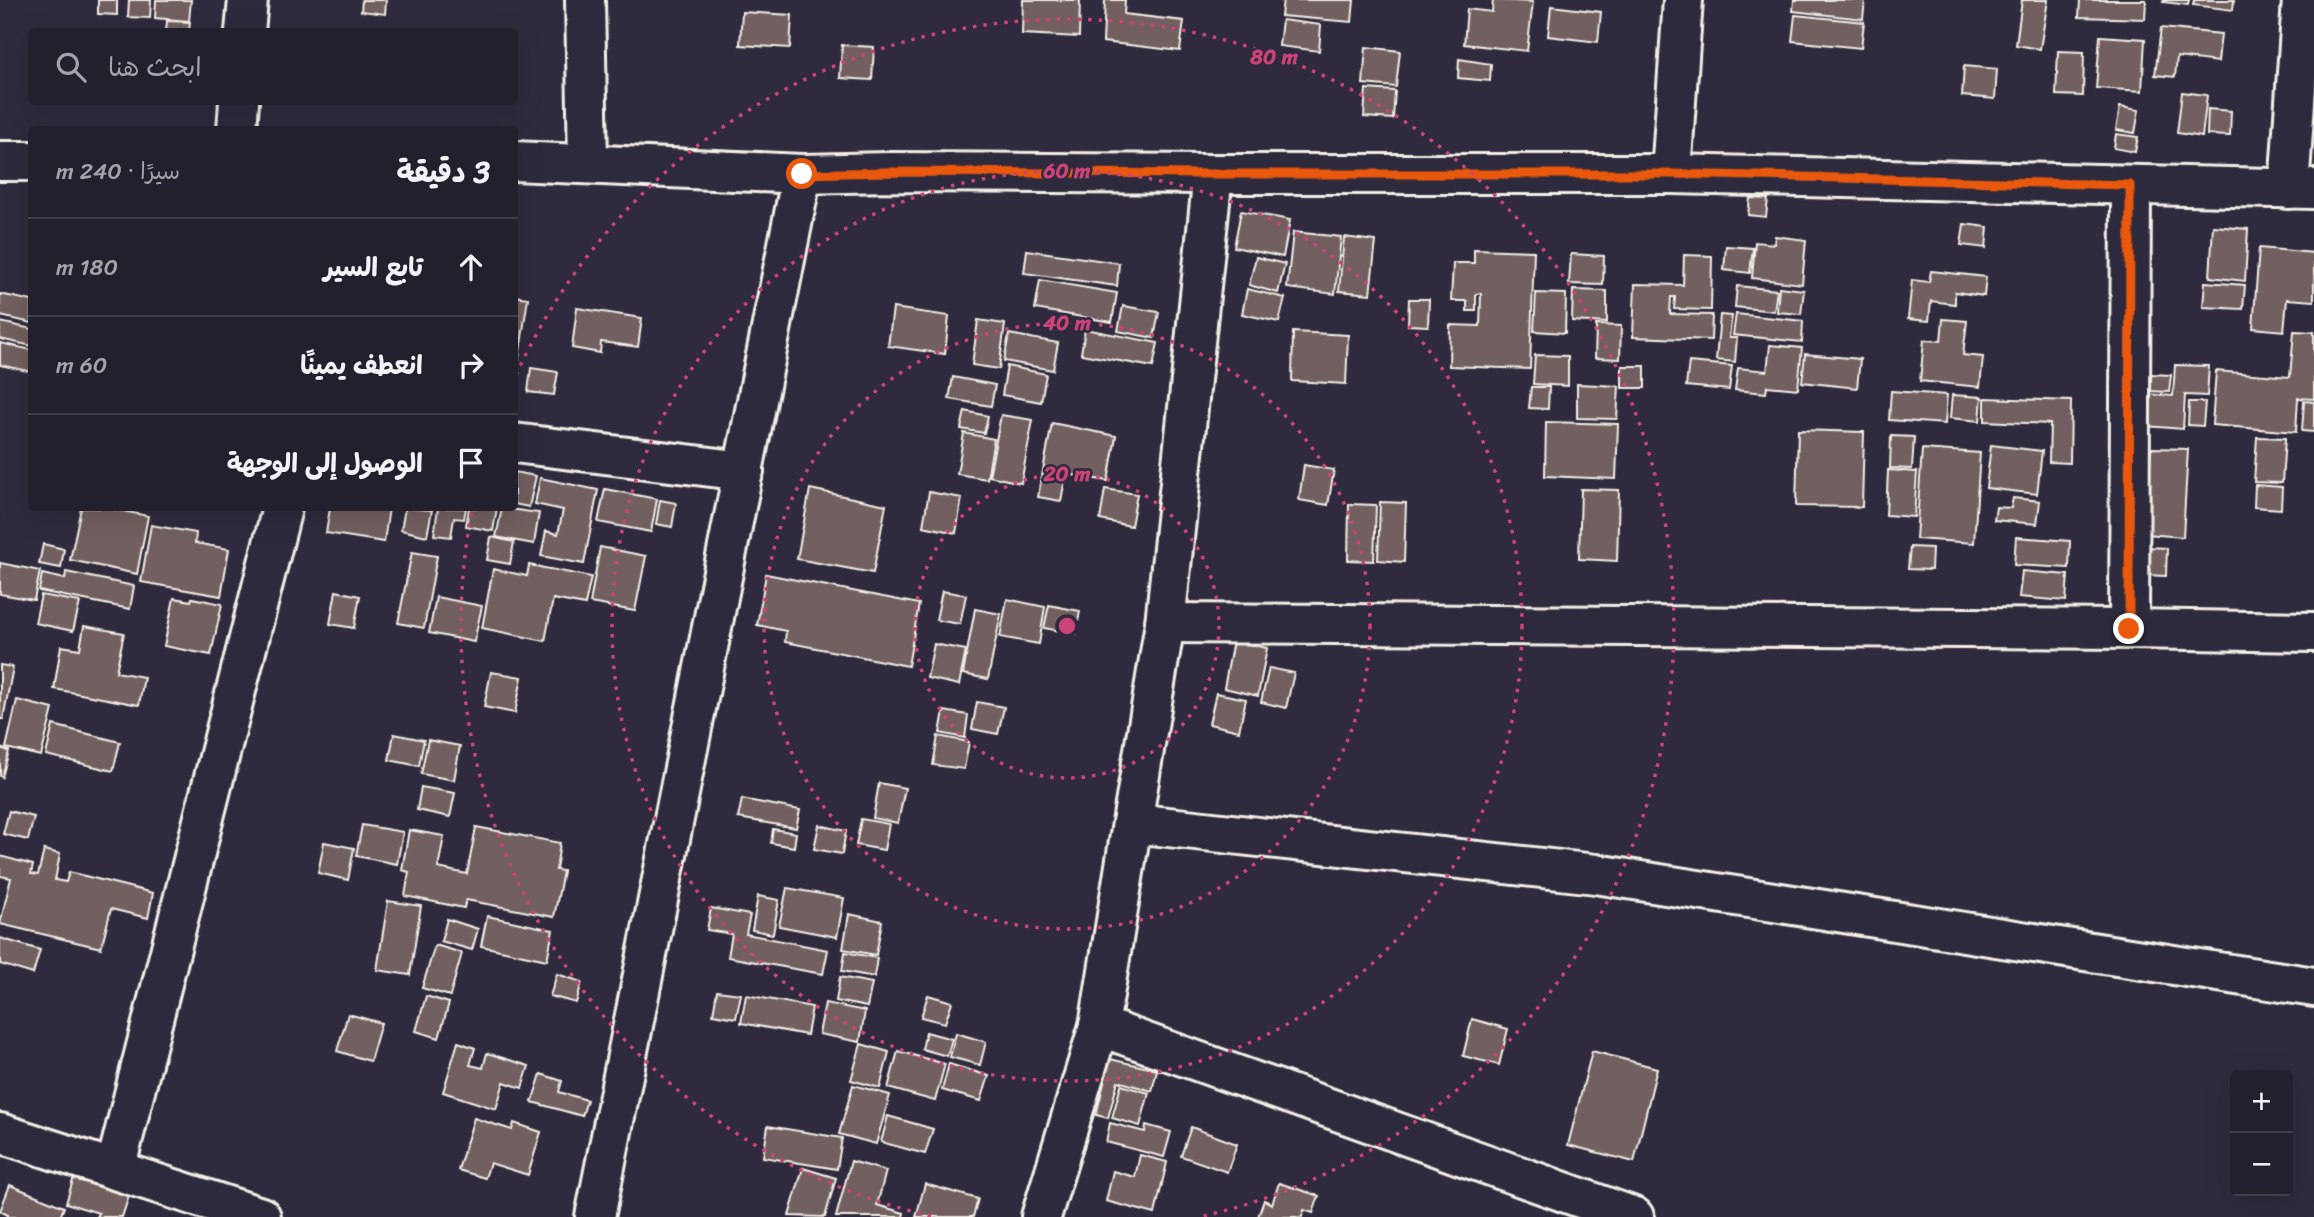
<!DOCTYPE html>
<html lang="ar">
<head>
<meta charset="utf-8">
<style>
	body { margin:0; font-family:Sriracha,"Playpen Sans Arabic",sans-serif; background:#2f2d3a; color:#f1f3f6; direction:rtl }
	.controls { position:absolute; right:21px; bottom:21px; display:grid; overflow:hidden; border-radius:7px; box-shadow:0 7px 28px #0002 }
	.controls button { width:63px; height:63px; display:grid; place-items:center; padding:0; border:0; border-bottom:2px solid #403e4a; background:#23202e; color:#f1f3f6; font:35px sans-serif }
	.stop { position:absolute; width:21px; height:21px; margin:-16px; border:5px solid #ea580c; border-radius:50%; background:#fff }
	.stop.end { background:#ea580c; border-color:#fff; box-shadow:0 2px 7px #0008 }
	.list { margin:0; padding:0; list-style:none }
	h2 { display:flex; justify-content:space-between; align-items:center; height:91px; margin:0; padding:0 28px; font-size:30px }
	h2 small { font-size:23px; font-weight:400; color:#a3a3aa }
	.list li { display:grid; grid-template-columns:46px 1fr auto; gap:21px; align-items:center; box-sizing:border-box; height:98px; padding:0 28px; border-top:2px solid #403e4a }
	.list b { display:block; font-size:26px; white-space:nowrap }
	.list em { font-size:23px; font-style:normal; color:#a3a3aa }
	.icon { flex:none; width:38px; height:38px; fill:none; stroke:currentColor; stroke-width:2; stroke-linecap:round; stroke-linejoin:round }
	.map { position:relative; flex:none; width:2314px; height:1217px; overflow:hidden; direction:ltr }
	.search { position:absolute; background:#23202e; box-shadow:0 7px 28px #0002; left:28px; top:28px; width:490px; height:77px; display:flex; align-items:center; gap:18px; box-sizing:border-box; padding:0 24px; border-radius:7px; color:#a3a3aa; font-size:26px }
	.panel { position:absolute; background:#23202e; box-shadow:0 7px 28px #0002; left:28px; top:126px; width:490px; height:385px; border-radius:7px; direction:rtl }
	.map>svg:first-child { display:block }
	.building { fill:#725e5f; stroke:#f4f1e8; stroke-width:2 }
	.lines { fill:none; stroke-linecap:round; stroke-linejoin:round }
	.minor-casing { stroke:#f4f1e8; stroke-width:44 }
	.minor { stroke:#2f2a3d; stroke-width:38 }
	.route { stroke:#ea580c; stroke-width:9 }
	.ring { fill:none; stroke:#cc4377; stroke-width:3.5; stroke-dasharray:3.5 7 }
	.centre { fill:#cc4377; stroke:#2f2a3d; stroke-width:3.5 }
	.ring-label { font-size:21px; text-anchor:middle; font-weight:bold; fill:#cc4377; stroke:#2f2a3d; stroke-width:5; stroke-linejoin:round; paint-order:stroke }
</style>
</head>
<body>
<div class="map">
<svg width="2314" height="1217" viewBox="0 0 2314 1217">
	<rect width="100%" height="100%" fill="#2f2a3d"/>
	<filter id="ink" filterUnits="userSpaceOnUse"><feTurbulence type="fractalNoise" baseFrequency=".0143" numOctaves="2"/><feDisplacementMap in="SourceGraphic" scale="14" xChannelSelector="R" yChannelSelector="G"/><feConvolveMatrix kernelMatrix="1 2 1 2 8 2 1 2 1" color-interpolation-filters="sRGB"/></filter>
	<g filter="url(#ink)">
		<g class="building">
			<path d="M98 0H117V15L98 14Z"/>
			<path d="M129 0H151L150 18 128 17Z"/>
			<path d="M156 0H191L189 21 155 18Z"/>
			<path d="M362 0H386L385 14 361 11Z"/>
			<path d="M1023 0H1080L1079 37 1022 34Z"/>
			<path d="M1105 0H1125L1124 14 1184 21 1180 51 1103 42Z"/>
			<path d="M1283 0H1354L1352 22 1281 16Z"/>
			<path d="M1493 0 1533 2 1527 51 1464 44 1467 9 1492 12Z"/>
			<path d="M1794 0H1865L1863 19 1793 11Z"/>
			<path d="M2022 0H2048L2040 49 2016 45Z"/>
			<path d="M2080 0H2146L2145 19 2079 17Z"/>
			<path d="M2164 0H2189L2188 5 2163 2Z"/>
			<path d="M2194 0H2234L2233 10 2193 5Z"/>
			<path d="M1551 6 1601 12 1598 42 1548 36Z"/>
			<path d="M742 12 792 15 790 48 740 45Z"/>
			<path d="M1795 15 1864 22 1861 48 1792 41Z"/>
			<path d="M1282 20 1321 25 1319 51 1279 46Z"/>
			<path d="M167 21 190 22 189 32H166Z"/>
			<path d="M2161 28 2221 34 2218 62 2177 57 2175 77 2155 75Z"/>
			<path d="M2100 36 2145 39 2142 91 2096 88Z"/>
			<path d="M842 45 874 47 872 80 840 78Z"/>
			<path d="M1366 47 1400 51 1396 87 1363 84Z"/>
			<path d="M2058 51 2084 52 2083 96 2056 95Z"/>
			<path d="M1459 59 1491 64 1490 81 1458 78Z"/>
			<path d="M1964 66 1997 69 1995 99 1962 96Z"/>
			<path d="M1366 89 1395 91 1393 119 1364 117Z"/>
			<path d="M2182 92 2207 95 2202 137 2177 133Z"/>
			<path d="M2120 107 2139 110 2135 133 2116 130Z"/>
			<path d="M2208 109 2231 111 2230 136 2207 135Z"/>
			<path d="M2116 134 2138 137 2135 152 2114 148Z"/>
			<path d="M1750 198 1768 199 1766 217 1748 215Z"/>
			<path d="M1241 211 1290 220 1283 257 1234 247Z"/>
			<path d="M1964 224 1988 227 1986 248 1961 245Z"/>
			<path d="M2213 226 2248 229 2245 281 2210 277Z"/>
			<path d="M1293 232 1341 237 1335 294 1287 288Z"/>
			<path d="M1775 236 1806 240 1802 284 1752 278 1755 242 1774 244Z"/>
			<path d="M1344 237 1376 241 1370 294 1339 291Z"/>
			<path d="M1726 246 1753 248 1750 273 1724 270Z"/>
			<path d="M2259 248 2314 253V301L2287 299 2284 331 2253 328Z"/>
			<path d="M1474 249 1534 251 1530 369 1449 366 1450 325 1480 326 1481 293 1476 294V311H1467V301H1451L1453 263H1474Z"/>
			<path d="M1027 250 1119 263 1117 286 1024 273Z"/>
			<path d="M1571 254 1604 256 1603 285 1569 284Z"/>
			<path d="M1684 255 1712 256 1711 310 1674 309 1675 297H1671L1670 314 1712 315 1711 340 1633 337 1635 284 1683 285Z"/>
			<path d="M1256 257 1285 264 1278 293 1249 285Z"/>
			<path d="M1931 271 1986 277 1984 296 1955 292V304L1931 301 1929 321 1908 319 1912 280 1929 282Z"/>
			<path d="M1040 280 1117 293 1112 322 1035 309Z"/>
			<path d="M2205 282 2245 285 2243 309 2203 307Z"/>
			<path d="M1737 286 1777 290 1774 311 1735 307Z"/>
			<path d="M1779 287 1804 290 1801 314 1777 312Z"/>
			<path d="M1247 289 1285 298 1279 322 1242 314Z"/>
			<path d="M1573 290 1607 291V323L1572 321Z"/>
			<path d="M1536 293 1566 294 1565 333 1534 331Z"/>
			<path d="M0 294 32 301V323L0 316Z"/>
			<path d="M514 296 528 298 515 384H514Z"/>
			<path d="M1409 299H1429L1428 326 1408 325Z"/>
			<path d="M1123 306 1159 312 1154 338 1118 331Z"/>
			<path d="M577 308 642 318 638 347 601 342 600 353 572 348Z"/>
			<path d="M893 308 949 316 945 354 888 346Z"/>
			<path d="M1736 314 1803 321 1802 342 1733 335Z"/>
			<path d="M1720 315 1732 316 1729 338H1737L1735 362 1716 360Z"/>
			<path d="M1943 319 1967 321 1963 355 1983 357 1980 387 1920 381 1924 340 1941 341Z"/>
			<path d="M978 320 1005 324 999 369 972 365Z"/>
			<path d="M0 322 32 329V346L0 339Z"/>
			<path d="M1596 325 1621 326 1620 359 1595 358Z"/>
			<path d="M1085 329 1158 343 1153 367 1081 354Z"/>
			<path d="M2294 331 2314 332V399L2298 398 2296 432 2212 425 2216 371 2290 377Z"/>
			<path d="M1293 332 1348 335 1346 384 1292 381Z"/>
			<path d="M1009 334 1058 343 1053 370 1004 361Z"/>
			<path d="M0 343 32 350V372L0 365Z"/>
			<path d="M1770 345 1802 348 1798 389 1767 386 1766 393 1735 390 1738 368 1767 371Z"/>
			<path d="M1805 354 1860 359 1857 388 1802 382Z"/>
			<path d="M1535 355 1568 356V386L1533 384Z"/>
			<path d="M1689 362 1732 366 1729 390 1686 386Z"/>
			<path d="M2175 365 2209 366 2207 396 2185 395 2183 429 2146 426 2147 394 2173 396Z"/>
			<path d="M1007 366 1046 374 1041 402 1002 395Z"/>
			<rect x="1622" y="366" width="23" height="22"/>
			<path d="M531 368 558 372 554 395 528 392Z"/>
			<path d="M2150 374 2171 375 2169 392 2149 391Z"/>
			<path d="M953 377 995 385 991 406 949 399Z"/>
			<path d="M1577 384 1619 386 1617 419 1577 418Z"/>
			<path d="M1531 387H1549L1548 409 1529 408Z"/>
			<path d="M1891 391 1947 395 1945 424 1889 420Z"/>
			<path d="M1952 395 1982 397 1980 421 1950 418Z"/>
			<path d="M1985 398 2071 401 2070 463 2049 462 2050 424 1985 421Z"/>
			<path d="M2304 401 2314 402V432L2302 431Z"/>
			<path d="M2189 402H2205L2203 426 2188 425Z"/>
			<path d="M965 411 988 416 984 433 961 429Z"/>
			<path d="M1001 415 1033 420 1021 483 989 476Z"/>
			<path d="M1546 422 1618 424 1616 479 1545 476Z"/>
			<path d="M1052 423 1116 436 1108 481 1066 474 1061 501 1038 497Z"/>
			<path d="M1798 430 1864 432 1862 507 1796 506Z"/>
			<path d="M964 433 994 439 987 479 957 474Z"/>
			<path d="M1891 436 1914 437 1912 469 1890 468Z"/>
			<path d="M2257 437 2285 438 2282 483 2254 482Z"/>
			<path d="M1991 445 2042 451 2037 494 1986 488Z"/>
			<path d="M2151 448 2188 449 2183 537 2146 534Z"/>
			<path d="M1922 449 1980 453 1974 543 1916 539Z"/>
			<path d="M1304 465 1334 470 1328 505 1299 500Z"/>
			<path d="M1888 470 1917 472 1914 517 1886 515Z"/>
			<path d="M514 472 536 476 529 507 514 504Z"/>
			<path d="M540 478 598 490 584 564 541 556 546 531 558 534 563 510 535 504Z"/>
			<path d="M2255 485 2282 487 2281 509 2254 507Z"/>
			<path d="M605 489 657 499 651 532 598 522Z"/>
			<path d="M810 489 886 505 873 573 797 559Z"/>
			<path d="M1105 489 1137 494 1131 526 1100 520Z"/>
			<path d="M1581 489 1619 490 1617 561 1579 559Z"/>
			<path d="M929 492 962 498 956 533 923 526Z"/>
			<path d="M2013 498 2040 501 2037 524 1994 520 1996 507 2011 508Z"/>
			<path d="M660 500 676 503 672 527 656 524Z"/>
			<path d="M1380 502 1406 503 1404 562 1378 560Z"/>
			<path d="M1349 504 1376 505 1374 561 1348 560Z"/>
			<path d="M81 508H108L148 516 137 574 70 560Z"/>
			<path d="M330 508H389L384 542 326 533Z"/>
			<path d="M405 508 432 510 427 536 401 530Z"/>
			<path d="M438 508H466L464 519 454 518 451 537 434 535Z"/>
			<path d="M469 508H497L493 531 466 526Z"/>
			<path d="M502 508 539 513 534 544 496 537Z"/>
			<path d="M151 525 196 533 195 543 229 549 221 596 141 582Z"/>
			<path d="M491 537 514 542 510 564 487 560Z"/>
			<path d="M2016 537 2070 541 2069 568 2014 565Z"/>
			<path d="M43 544 64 549 61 568 39 564Z"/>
			<path d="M600 547 646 556 635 611 590 603Z"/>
			<path d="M1910 547 1932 548 1931 570 1908 569Z"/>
			<path d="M2146 547 2167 548 2166 576 2144 575Z"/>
			<path d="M412 552 437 556 424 628 398 623Z"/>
			<path d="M0 563 40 571 34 600 0 594Z"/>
			<path d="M529 565 591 577 585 605 553 599 545 641 482 628 493 569 527 576Z"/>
			<path d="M2022 571 2068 575 2066 601 2019 597Z"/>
			<path d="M66 572 134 586 130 609 39 591 42 574 65 579Z"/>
			<path d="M766 574 919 604 908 666 785 642 786 631 757 625Z"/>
			<path d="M336 591 360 596 354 628 330 624Z"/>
			<path d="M942 591 966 595 960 624 936 620Z"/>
			<path d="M41 595 80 602 73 631 35 623Z"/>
			<path d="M436 597 482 606 474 642 429 633Z"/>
			<path d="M174 598 191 601 192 598 222 604 211 655 164 646Z"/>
			<path d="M1007 599 1045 607 1039 644 1000 637Z"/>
			<path d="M1049 605 1080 611 1076 634 1044 628Z"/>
			<path d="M975 609 1001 614 988 679 963 674Z"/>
			<path d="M84 626 124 633 116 672 144 677 139 705 54 689 61 646 80 649Z"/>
			<path d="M1233 641 1267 648 1258 696 1224 688Z"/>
			<path d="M934 644 966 650 959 685 927 678Z"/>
			<path d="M0 665 13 667 3 719H0Z"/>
			<path d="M1269 668 1294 673 1286 708 1261 702Z"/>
			<path d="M491 672 522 677 515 713 484 707Z"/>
			<path d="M1216 693 1246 699 1239 731 1209 724Z"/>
			<path d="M17 700 53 709 41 756 6 748Z"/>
			<path d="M977 702 1004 707 998 734 972 729Z"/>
			<path d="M944 711 968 715 965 738 940 733Z"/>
			<path d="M53 725 120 742 113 771 46 755Z"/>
			<path d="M394 734 424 740 419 766 389 760Z"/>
			<path d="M938 736 969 742 964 769 933 765Z"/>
			<path d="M428 740 460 746 454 780 421 774Z"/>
			<path d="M0 748 9 751 2 777 0 776Z"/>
			<path d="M879 783 905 788 898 823 873 818Z"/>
			<path d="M421 787 455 793 450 817 417 810Z"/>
			<path d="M742 799 800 810 796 828 738 818Z"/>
			<path d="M9 811 34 817 28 840 3 834Z"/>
			<path d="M861 819 889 824 884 850 856 845Z"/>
			<path d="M362 825 403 832 397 864 356 856Z"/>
			<path d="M819 825 846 831 842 854 814 849Z"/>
			<path d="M476 827 560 843 556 870 563 871 554 917 466 900 464 908 405 896 409 872 402 870 409 830 444 836 438 868 467 874Z"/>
			<path d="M773 829 796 833 794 847 771 843Z"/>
			<path d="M324 842 354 848 348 880 318 873Z"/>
			<path d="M44 850 60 854 55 880 66 882 69 872 153 893 148 918 111 909 101 948 0 924 11 878 0 876V856L33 865 31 874 38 875Z"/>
			<path d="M787 888 844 898 837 937 779 926Z"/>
			<path d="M758 896 779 900 773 934 752 930Z"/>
			<path d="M388 901 421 906 410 975 377 970Z"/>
			<path d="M711 908 750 915 746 934 828 950 823 974 728 957 732 934 707 930Z"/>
			<path d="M849 914 882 921 876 955 843 949Z"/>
			<path d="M487 916 553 930 547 960 481 946Z"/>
			<path d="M447 919 478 929 472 950 441 941Z"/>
			<path d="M0 938 40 950 33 974 0 964Z"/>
			<path d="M435 945 462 953 450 996 422 988Z"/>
			<path d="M845 952 877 958 874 977 842 971Z"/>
			<path d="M557 974 582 982 576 1003 550 996Z"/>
			<path d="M840 977 872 983 867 1007 836 1001Z"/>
			<path d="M717 991 741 994 736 1018 713 1014Z"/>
			<path d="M746 995 812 1007 807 1035 741 1023Z"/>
			<path d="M928 995 952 1002 945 1023 921 1017Z"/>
			<path d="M426 996 449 1003 439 1038 416 1031Z"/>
			<path d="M825 1003 865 1011 860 1042 819 1034Z"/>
			<path d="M348 1014 381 1023 370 1061 337 1051Z"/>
			<path d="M1472 1019 1508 1029 1499 1065 1463 1056Z"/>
			<path d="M926 1032 952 1039 947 1056 922 1049Z"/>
			<path d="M956 1033 986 1042 980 1065 950 1057Z"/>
			<path d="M458 1042 475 1048 470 1065 483 1068 487 1053 529 1066 522 1088 504 1082 496 1109 443 1092Z"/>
			<path d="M861 1044 889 1052 880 1088 851 1080Z"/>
			<path d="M898 1051 945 1064 935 1101 888 1088Z"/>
			<path d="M1592 1051 1657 1068 1634 1162 1568 1145Z"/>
			<path d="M1110 1059 1157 1070 1152 1091 1118 1081 1108 1118 1096 1115Z"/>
			<path d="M949 1064 989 1076 981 1101 942 1090Z"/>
			<path d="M541 1074 562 1081 559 1092 587 1100 582 1116 532 1102Z"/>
			<path d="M853 1085 890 1095 876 1144 839 1134Z"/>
			<path d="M1121 1085 1149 1093 1140 1126 1112 1118Z"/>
			<path d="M888 1116 933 1129 925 1154 881 1142Z"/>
			<path d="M474 1118 512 1130 514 1123 541 1132 528 1175 490 1163 485 1178 458 1170Z"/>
			<path d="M1110 1123 1145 1132 1146 1125 1171 1132 1164 1157 1106 1142Z"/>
			<path d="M768 1126 842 1138 837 1169 763 1157Z"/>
			<path d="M1191 1127 1237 1144 1227 1172 1181 1156Z"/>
			<path d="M1140 1155 1167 1162 1155 1214 1106 1201 1113 1171 1135 1177Z"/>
			<path d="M851 1161 886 1171 877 1205 904 1213 903 1217H836Z"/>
			<path d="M803 1168 836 1178 825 1217 789 1216Z"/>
			<path d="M74 1177 129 1196 122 1217H97L99 1213 66 1203Z"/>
			<path d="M1279 1183 1319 1196 1313 1213 1304 1210 1302 1217H1258L1264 1200 1272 1204Z"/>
			<path d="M925 1184 978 1199 973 1217H916Z"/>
			<path d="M10 1185 64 1207 60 1217H7L8 1215 0 1211Z"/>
		</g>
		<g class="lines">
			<g class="minor-casing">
				<g id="minor">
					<path d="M585 0 588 163"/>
					<path d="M245 32 248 0"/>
					<path d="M237 130 239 102"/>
					<path d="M0 161H32"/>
					<path d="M514 161 802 174 888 172 1213 174H1671L2314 189"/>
					<path d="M1671 174 1683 0"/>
					<path d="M2289 189 2302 0"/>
					<path d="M514 443 744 471"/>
					<path d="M1165 623 2129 629 2314 632"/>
					<path d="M2129 629 2131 185"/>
					<path d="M1132 823 1596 874 2314 987"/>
					<path d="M1099 1026 1634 1217"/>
					<path d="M0 1133 261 1217"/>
					<path d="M115 1170 282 508"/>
					<path d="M595 1217 802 174"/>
					<path d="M1041 1217 1099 1026 1132 823 1165 623 1213 174"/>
				</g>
			</g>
			<use href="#minor" class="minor"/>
		</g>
	</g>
	<g class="lines" filter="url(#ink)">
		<path class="route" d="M802 174 888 172 1213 174H1671L2130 185 2129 629"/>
	</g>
	<g class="ring">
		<circle cx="1067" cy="626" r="152"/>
		<circle cx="1067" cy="626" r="303"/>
		<circle cx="1067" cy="626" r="455"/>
		<path d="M931 1216A606 606 0 0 1 472 510M516 375A606 606 0 1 1 1203 1216"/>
	</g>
	<circle cx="1067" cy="626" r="10" class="centre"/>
	<g class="ring-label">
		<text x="1274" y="64">80 m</text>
		<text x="1067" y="178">60 m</text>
		<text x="1067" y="330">40 m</text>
		<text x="1067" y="481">20 m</text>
	</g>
</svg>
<div class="controls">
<button>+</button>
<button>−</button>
</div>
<div class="stop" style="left:802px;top:174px"></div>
<div class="stop end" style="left:2129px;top:629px"></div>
<div class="search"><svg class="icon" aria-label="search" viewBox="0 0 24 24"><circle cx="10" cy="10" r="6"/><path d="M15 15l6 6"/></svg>ابحث هنا</div>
<section class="panel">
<h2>3 دقيقة<small>سيرًا · 240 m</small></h2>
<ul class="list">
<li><svg class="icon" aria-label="ahead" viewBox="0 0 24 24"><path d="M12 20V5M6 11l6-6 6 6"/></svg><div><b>تابع السير</b></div><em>180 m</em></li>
<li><svg class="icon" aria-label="right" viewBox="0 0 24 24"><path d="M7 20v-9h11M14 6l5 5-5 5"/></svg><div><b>انعطف يمينًا</b></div><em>60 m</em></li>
<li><svg class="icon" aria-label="arrive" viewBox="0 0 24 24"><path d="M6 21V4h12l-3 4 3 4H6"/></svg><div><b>الوصول إلى الوجهة</b></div></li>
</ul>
</section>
</div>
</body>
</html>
